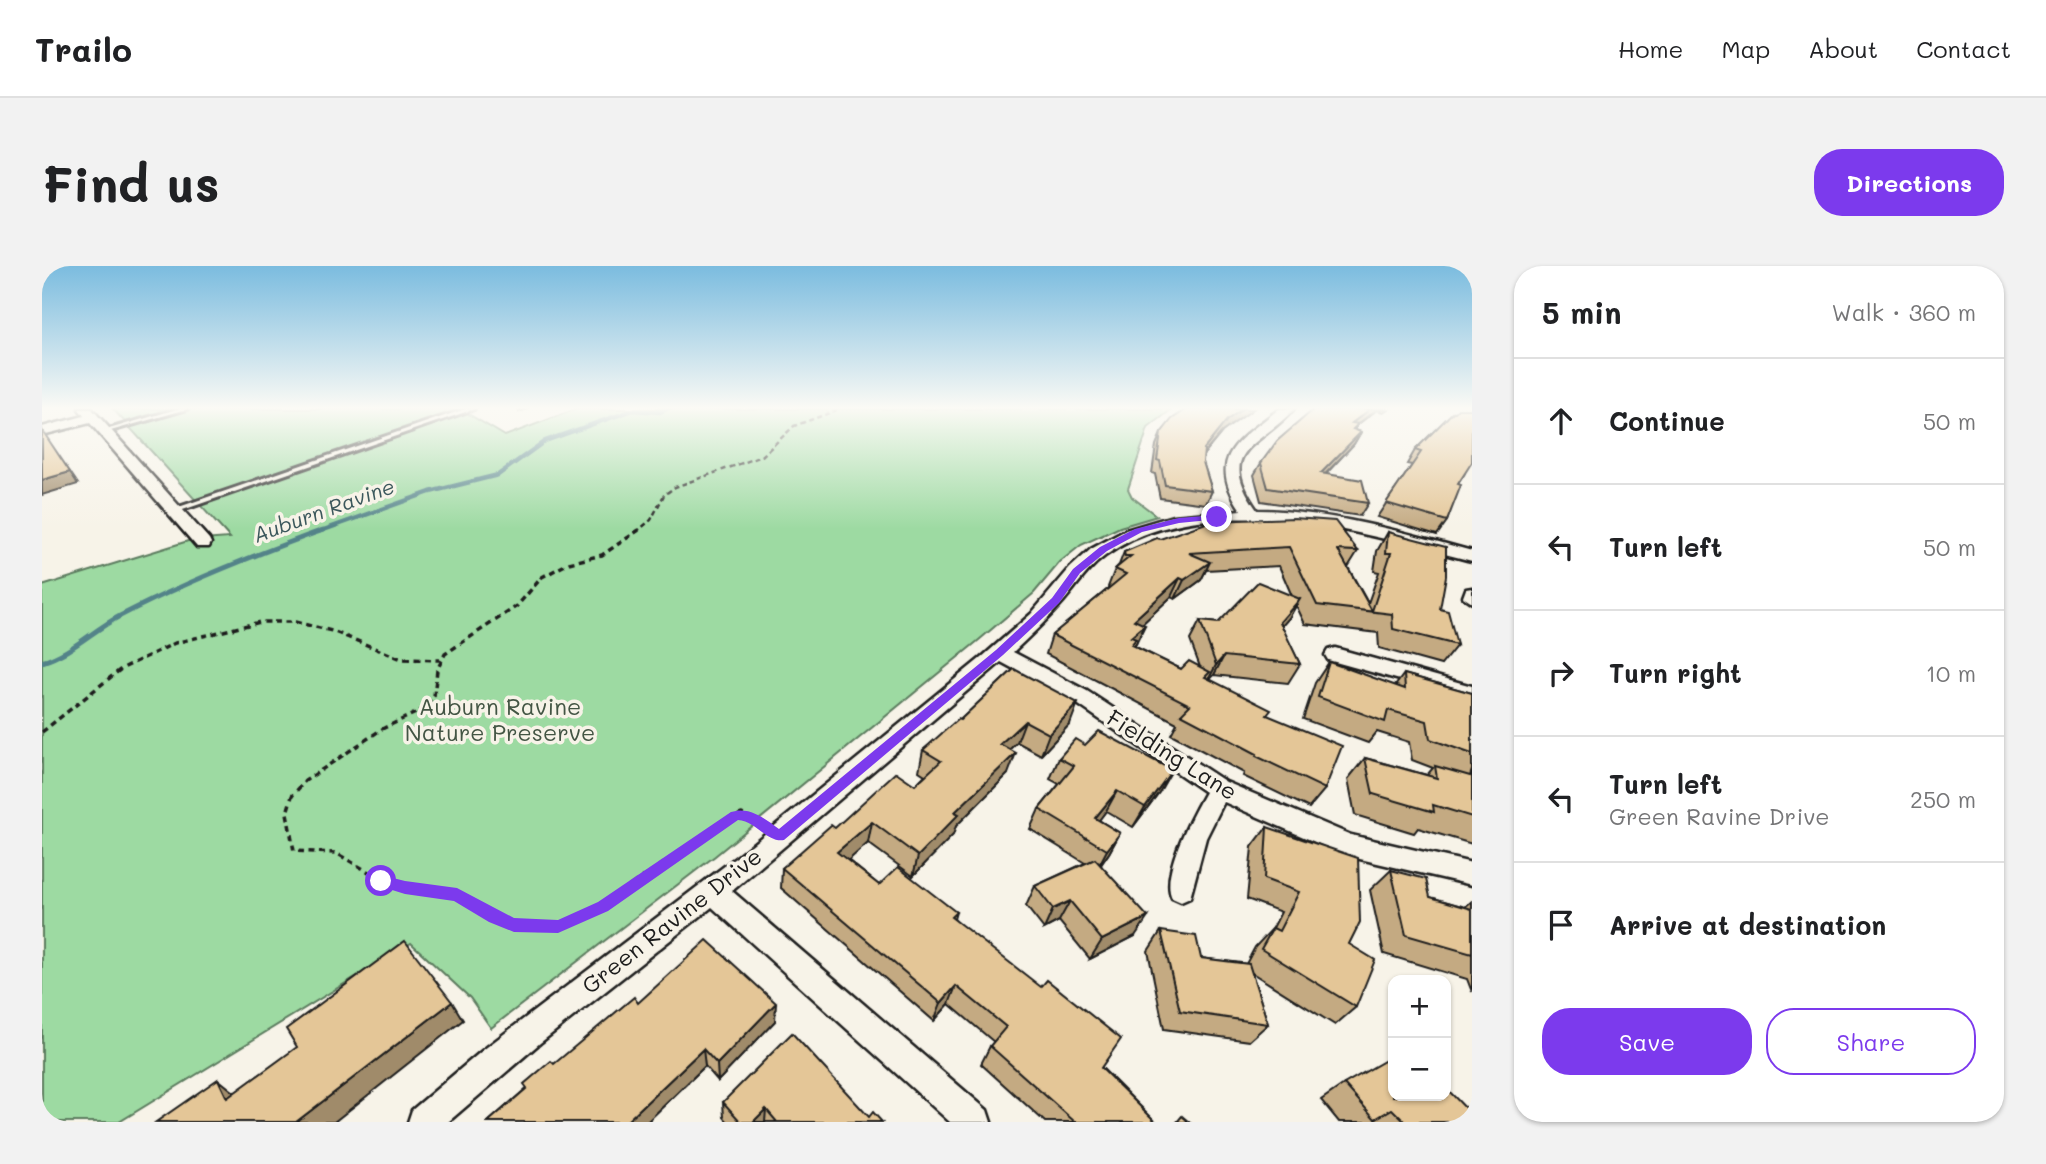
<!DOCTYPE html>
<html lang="en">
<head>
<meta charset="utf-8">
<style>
	body { margin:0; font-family:Mali,sans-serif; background:#f2f2f2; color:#202124 }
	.controls { position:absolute; right:21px; bottom:21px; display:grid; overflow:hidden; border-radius:14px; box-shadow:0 2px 5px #0004 }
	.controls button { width:63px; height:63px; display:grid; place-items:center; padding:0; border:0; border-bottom:2px solid #e0e0e0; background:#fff; color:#202124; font:35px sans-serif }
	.stop { position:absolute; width:21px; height:21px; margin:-16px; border:5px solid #7c3aed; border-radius:50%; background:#fff }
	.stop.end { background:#7c3aed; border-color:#fff; box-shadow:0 2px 7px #0008 }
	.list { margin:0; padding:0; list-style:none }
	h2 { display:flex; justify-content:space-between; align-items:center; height:91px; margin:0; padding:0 28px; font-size:30px }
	h2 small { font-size:23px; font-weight:400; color:#757577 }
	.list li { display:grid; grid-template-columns:46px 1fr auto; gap:21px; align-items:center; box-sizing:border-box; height:126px; padding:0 28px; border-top:2px solid #e0e0e0 }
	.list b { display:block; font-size:26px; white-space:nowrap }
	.list p { margin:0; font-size:23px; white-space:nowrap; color:#757577 }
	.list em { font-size:23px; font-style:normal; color:#757577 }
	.actions { display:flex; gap:14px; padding:21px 28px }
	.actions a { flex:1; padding:16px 0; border:2px solid #7c3aed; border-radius:28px; text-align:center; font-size:24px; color:#7c3aed }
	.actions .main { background:#7c3aed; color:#fff }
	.icon { flex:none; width:38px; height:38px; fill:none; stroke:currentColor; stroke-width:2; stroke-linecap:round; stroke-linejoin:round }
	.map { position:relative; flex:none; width:1430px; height:856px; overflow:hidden; border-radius:28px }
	header { display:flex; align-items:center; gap:42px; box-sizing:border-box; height:98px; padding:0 35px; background:#fff; border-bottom:2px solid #e0e0e0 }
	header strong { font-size:33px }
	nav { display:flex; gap:38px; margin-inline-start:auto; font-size:24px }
	.intro { display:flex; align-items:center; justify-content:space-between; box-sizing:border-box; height:168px; padding:0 42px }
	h1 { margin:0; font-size:49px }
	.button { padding:18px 32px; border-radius:28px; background:#7c3aed; color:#fff; font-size:24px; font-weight:700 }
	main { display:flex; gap:42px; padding:0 42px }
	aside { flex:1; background:#fff; border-radius:28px; box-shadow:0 2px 5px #0004 }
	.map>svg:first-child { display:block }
	.green { fill:#9ddaa2; stroke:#5c7b5f; stroke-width:2 }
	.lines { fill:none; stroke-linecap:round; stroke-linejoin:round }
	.stream-far1 { stroke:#538389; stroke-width:4.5 }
	.stream { stroke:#538389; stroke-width:5 }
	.lane-casing { stroke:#1c1c1c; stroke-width:6 }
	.street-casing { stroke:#1c1c1c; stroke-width:5 }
	.path-far2 { stroke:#1c1c1c; stroke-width:2.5; stroke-dasharray:5 3.5; stroke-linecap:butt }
	.path-far1 { stroke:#1c1c1c; stroke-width:3.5; stroke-dasharray:6 4.5; stroke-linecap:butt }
	.path { stroke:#1c1c1c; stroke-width:5; stroke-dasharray:10 7; stroke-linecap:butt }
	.lane { fill:#f7f3e8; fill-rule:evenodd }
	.street { fill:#f7f3e8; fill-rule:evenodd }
	.wall { fill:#c4aa82; stroke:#1c1c1c; stroke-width:2; fill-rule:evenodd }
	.shaded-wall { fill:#a08b6a; stroke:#1c1c1c; stroke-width:2 }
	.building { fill:#e4c697; stroke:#1c1c1c; stroke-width:2 }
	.route { fill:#7c3aed }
	.labels { text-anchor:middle; stroke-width:7; stroke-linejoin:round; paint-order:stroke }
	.far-water-label { font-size:21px; font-style:italic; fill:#3c585c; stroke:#f7f3e8 }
	.park-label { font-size:23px; fill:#435544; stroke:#f7f3e8 }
	.street-label { font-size:23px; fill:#1c1c1c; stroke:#f7f3e8 }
</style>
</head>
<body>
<header>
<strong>Trailo</strong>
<nav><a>Home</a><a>Map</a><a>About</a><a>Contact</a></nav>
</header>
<div class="intro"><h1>Find us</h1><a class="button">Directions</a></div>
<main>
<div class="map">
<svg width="1430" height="856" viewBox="0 0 1430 856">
	<rect width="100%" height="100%" fill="#f7f3e8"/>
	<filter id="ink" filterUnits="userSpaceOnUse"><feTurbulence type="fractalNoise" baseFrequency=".0143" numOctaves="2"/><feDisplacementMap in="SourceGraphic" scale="14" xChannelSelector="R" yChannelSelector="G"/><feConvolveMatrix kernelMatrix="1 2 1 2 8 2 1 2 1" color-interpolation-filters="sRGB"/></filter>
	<g filter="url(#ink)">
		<path class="green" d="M71 143H418L463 170 534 143H1130L1106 162 1086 223 1090 231 1115 250 1078 261 1039 279 1018 296 992 327 937 374 673 590 449 762 428 732 369 677 77 856H0V396L9 393 0 394V320L146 275 188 272Z"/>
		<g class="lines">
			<path class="stream-far1" d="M276 266 388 226 456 209 503 175 591 144 618 146 625 143"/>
			<path class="stream" d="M0 396C30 387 51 364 78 350 144 316 212 289 281 264"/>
			<g class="lane-casing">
				<g id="lane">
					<path d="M135 143H145L65 166 60 165Z"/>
					<path d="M423 143H432L135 246H132L128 244Z"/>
				</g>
			</g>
			<g class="street-casing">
				<g id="street">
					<path d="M37 143H50L167 273 169 277 167 281H155L48 157 0 169V161L42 150Z"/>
					<path d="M1237 143H1252C1217 182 1172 183 1215 244 1287 245 1361 266 1430 285V295C1322 268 1163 217 1063 290 1045 303 1035 320 1020 337 1005 354 988 370 971 386L1045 425 1184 516 1309 569 1430 597V619L1305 590 1182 536 1164 572 1148 632 1139 636 1130 632C1118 608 1150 549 1163 526L1031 435 959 396 690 625 945 844 949 856H908L670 641 498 777 406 856H366L370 844 441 784 697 589 939 392 989 348 1028 302 1049 283 1084 264 1131 250 1199 244C1163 191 1196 175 1237 143Z"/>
					<path d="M1430 322V337L1421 331 1424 323Z"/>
					<path d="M1293 382 1430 420V434L1286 394 1283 389 1286 384Z"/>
				</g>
			</g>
			<path class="path-far2" d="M594 266 609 254 622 229 633 221 720 190 752 160 798 143"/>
			<g class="path-far1">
				<path d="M0 466 79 403 133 377 218 356H253L290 365 360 393 398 394"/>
				<path d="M339 613 294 587 252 585 245 547 250 530 263 515 340 463 382 443 392 430 395 404 403 388 475 340 500 311 527 297 560 289 597 264"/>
				<path d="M600 613 686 553 700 548 720 557"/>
			</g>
			<path class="path" d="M336 611C360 625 388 620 414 629 431 634 444 650 461 656 516 676 560 641 602 611"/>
			<use href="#lane" class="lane"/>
			<use href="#street" class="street"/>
		</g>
		<g class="wall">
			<path d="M1145 143H1211L1180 166 1161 189V196L1170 225 1164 238 1118 232 1113 208 1110 207 1114 179 1119 167Z"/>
			<path d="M1272 143H1346L1341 146 1335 144 1315 159 1313 164 1319 166 1312 178 1284 208 1326 237 1318 250 1219 235 1212 209 1219 197Z"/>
			<path d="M1411 146 1423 207 1416 218 1405 255 1395 269 1335 251 1370 199 1365 198 1373 184Z"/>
			<path d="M1346 266 1398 343 1415 379 1399 399 1337 382 1336 367 1263 358 1254 339 1247 352 1239 360 1258 398 1246 417 1172 409 1167 414 1225 449 1283 523 1267 542 1201 510 1202 507 1129 468 1135 457 1004 388 1010 369 1067 322 1066 321 1073 303 1077 299 1082 286 1118 273 1316 285 1306 301 1326 337 1337 306 1332 305 1335 285ZM1237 300 1250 330 1176 357 1158 355 1148 374 1158 401 1139 403 1092 380 1094 378 1100 358 1129 331 1133 333 1159 314 1164 304Z"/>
			<path d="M1287 396 1353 420 1362 408 1430 427V578L1376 562 1372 567 1313 549 1306 513 1323 492 1385 509 1391 502 1370 494 1367 476 1335 466 1326 477 1261 453 1273 417Z"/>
			<path d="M972 403 1028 458 999 489 975 476 967 484 966 508 914 560 911 569 871 610 826 577 806 594 837 619 914 646 912 653 1114 856H1003L939 798 948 780 952 776 907 738 892 755 739 622 740 602 793 562 873 519 883 509 877 505 881 484 918 454Z"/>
			<path d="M1017 492 1118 525 1091 561 1064 545 1057 554 1078 567 1067 587 1059 599 1093 670 1048 693 1017 655 1002 663 984 640 993 620 1043 597 988 563 997 543 1017 518 1008 513Z"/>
			<path d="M1225 561 1307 678 1314 741 1293 759 1210 707 1226 758 1207 775 1122 763 1106 685 1119 665 1159 692 1204 698 1213 681 1231 662 1239 646 1205 633 1210 581Z"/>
			<path d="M1349 604 1388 631 1423 641 1430 635V726L1425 713 1342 688 1328 624Z"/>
			<path d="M596 737 733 755 676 815 663 800 605 856H446L512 798Z"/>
			<path d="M1302 818 1430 856H1297L1279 834Z"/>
			<path d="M681 836 827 851 840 856H686L682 851Z"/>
		</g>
		<g class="shaded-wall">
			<path d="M476 143H486L477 146Z"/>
			<path d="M1200 143H1211L1180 166 1156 195 1162 183 1185 154Z"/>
			<path d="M1328 143H1335L1315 159 1309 171 1310 157Z"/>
			<path d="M1319 166 1312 178 1272 220 1279 207Z"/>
			<path d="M28 206 36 218 0 229V214Z"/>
			<path d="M1168 296 1159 314 1133 333 1142 314Z"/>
			<path d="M1138 312 1129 331 1084 373 1092 354Z"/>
			<path d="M1258 333 1247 352 1227 375 1238 356Z"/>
			<path d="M1103 359 1094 378 1091 381 1086 393 1089 371Z"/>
			<path d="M1182 390 1172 409 1164 418 1174 399Z"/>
			<path d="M1036 437 1028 458 999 489 1007 468Z"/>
			<path d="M983 455 975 476 952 499 958 478Z"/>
			<path d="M974 487 966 508 914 560 911 569 871 610 876 590 913 546Z"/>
			<path d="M1130 504 1118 525 1091 561 1103 541Z"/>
			<path d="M1075 525 1064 545 1043 573 1053 552Z"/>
			<path d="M830 556 826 577 793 606 795 586Z"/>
			<path d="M1078 567 1067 587 1054 605 1065 584Z"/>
			<path d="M1028 635 1017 655 1002 663 1011 643Z"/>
			<path d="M1106 651 1093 670 1048 693 1060 674Z"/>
			<path d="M914 720 907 738 892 755 899 737Z"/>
			<path d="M410 736 421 754 292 856H254Z"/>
			<path d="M734 737 733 755 676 815 675 798Z"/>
			<path d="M661 783 663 800 605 856H584Z"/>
			<path d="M176 813 197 830 185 832Z"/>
			<path d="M724 843 723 856H711Z"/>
		</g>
		<g class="building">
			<path d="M1145 143H1200L1185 154 1162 183 1161 196 1170 225 1123 219 1118 195 1115 194 1119 167 1130 153Z"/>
			<path d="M1272 143H1328L1310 157 1316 158 1311 163 1319 166 1279 207 1320 214 1326 237 1226 222 1219 197 1235 175Z"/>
			<path d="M1416 143H1430V196L1416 218 1419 219 1405 255 1344 237 1379 186 1373 184 1411 146H1413Z"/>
			<path d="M0 164 28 206 0 214Z"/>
			<path d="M1252 252 1293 255 1316 285 1296 284 1330 345 1349 287H1344L1346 266 1404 281V310L1398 343 1406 345 1415 379 1351 363 1350 348 1275 339 1247 281 1147 287 1168 296 1142 314 1138 312 1092 354 1103 359 1089 371 1094 373 1089 379 1139 403 1147 395 1168 406 1163 411 1229 444 1225 449 1300 480 1283 523 1214 490 1215 488 1139 448 1148 439 1010 369 1084 308 1073 303 1089 290H1083L1082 286 1115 272 1118 273 1170 255Z"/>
			<path d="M1216 316 1258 333 1238 356 1258 398 1182 390 1174 399 1158 355 1176 357Z"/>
			<path d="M1287 396 1363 423 1362 408 1430 427V488L1388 473 1385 455 1346 444 1343 456 1276 431Z"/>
			<path d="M972 403 1036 437 1007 468 983 455 958 478 974 487 913 546 917 548 876 590 830 556 795 586 837 619 856 601 914 646 909 651 999 721 1005 714 1079 773 1059 802 1114 856H1033L948 780 964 761 914 720 899 737 740 602 789 559 793 562 854 506 873 519 899 495 881 484 916 453 918 454Z"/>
			<path d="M1057 465 1130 504 1103 541 1075 525 1053 552 1078 567 1065 584 997 543 1032 500 1017 492 1033 473 1043 479Z"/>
			<path d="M1323 492 1395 512 1393 500 1428 510 1430 504V551L1391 539 1392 546 1331 528Z"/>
			<path d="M1225 561 1316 592 1318 656 1307 678 1333 694 1314 741 1219 683 1231 662 1237 665 1257 626 1222 613Z"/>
			<path d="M1053 593 1106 651 1060 674 1028 635 1011 643 993 620Z"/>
			<path d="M1349 604 1384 613 1388 631 1430 643V688L1364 669Z"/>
			<path d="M1119 665 1154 670 1159 692 1207 698 1226 758 1138 745Z"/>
			<path d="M665 674 734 737 675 798 661 783 584 856H446L485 822 482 818 509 795 512 798 592 731 596 737Z"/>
			<path d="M363 675 410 736 254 856H114L176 813 185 832 255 781 244 763Z"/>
			<path d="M750 767 827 851 831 846 840 856H735L724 843 711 856H699L681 836Z"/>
			<path d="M1351 790V830H1404V822L1430 849V856H1363L1350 843 1333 853 1302 818Z"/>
			<path d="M1140 850 1147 856H1135Z"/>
		</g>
	</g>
	<linearGradient id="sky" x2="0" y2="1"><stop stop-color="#7bbcdf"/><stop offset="0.54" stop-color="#fbfaf5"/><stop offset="1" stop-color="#fbfaf5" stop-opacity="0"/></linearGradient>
	<rect width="1430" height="263" fill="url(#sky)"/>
	<path class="route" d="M1175 249 1178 253 1137 257 1100 266 1065 285 1038 307 1017 337 961 389 742 574C725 577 714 555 696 554L566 645 516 667 472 666 447 656 412 635 363 628 334 619 332 615 339 609 363 615 415 622 472 652 516 654 556 636 689 546C707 540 722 552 737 563L954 384 1010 332 1031 303 1058 281 1093 263 1137 252Z"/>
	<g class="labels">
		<g class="far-water-label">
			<text transform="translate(282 245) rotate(-20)" y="7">Auburn Ravine</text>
		</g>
		<g class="park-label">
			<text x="458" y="449">Auburn Ravine<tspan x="458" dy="26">Nature Preserve</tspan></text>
		</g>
		<g class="street-label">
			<text transform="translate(1130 489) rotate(32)" y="8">Fielding Lane</text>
			<text transform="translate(630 655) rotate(-38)" y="8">Green Ravine Drive</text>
		</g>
	</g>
</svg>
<div class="controls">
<button>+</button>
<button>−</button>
</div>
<div class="stop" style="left:339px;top:615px"></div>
<div class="stop end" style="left:1175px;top:251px"></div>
</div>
<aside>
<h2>5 min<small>Walk · 360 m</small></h2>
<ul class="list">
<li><svg class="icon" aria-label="ahead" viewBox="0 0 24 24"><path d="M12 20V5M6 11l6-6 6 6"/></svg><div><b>Continue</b></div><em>50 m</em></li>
<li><svg class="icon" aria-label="left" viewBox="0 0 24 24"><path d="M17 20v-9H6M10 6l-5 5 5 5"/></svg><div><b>Turn left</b></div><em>50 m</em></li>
<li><svg class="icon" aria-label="right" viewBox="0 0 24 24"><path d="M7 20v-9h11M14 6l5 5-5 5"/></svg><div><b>Turn right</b></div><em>10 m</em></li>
<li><svg class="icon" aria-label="left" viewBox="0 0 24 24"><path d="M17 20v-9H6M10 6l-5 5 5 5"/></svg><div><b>Turn left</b><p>Green Ravine Drive</p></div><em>250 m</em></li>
<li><svg class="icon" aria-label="arrive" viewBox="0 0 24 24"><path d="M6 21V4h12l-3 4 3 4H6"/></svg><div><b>Arrive at destination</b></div></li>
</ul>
<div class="actions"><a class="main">Save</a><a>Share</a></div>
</aside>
</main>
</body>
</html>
